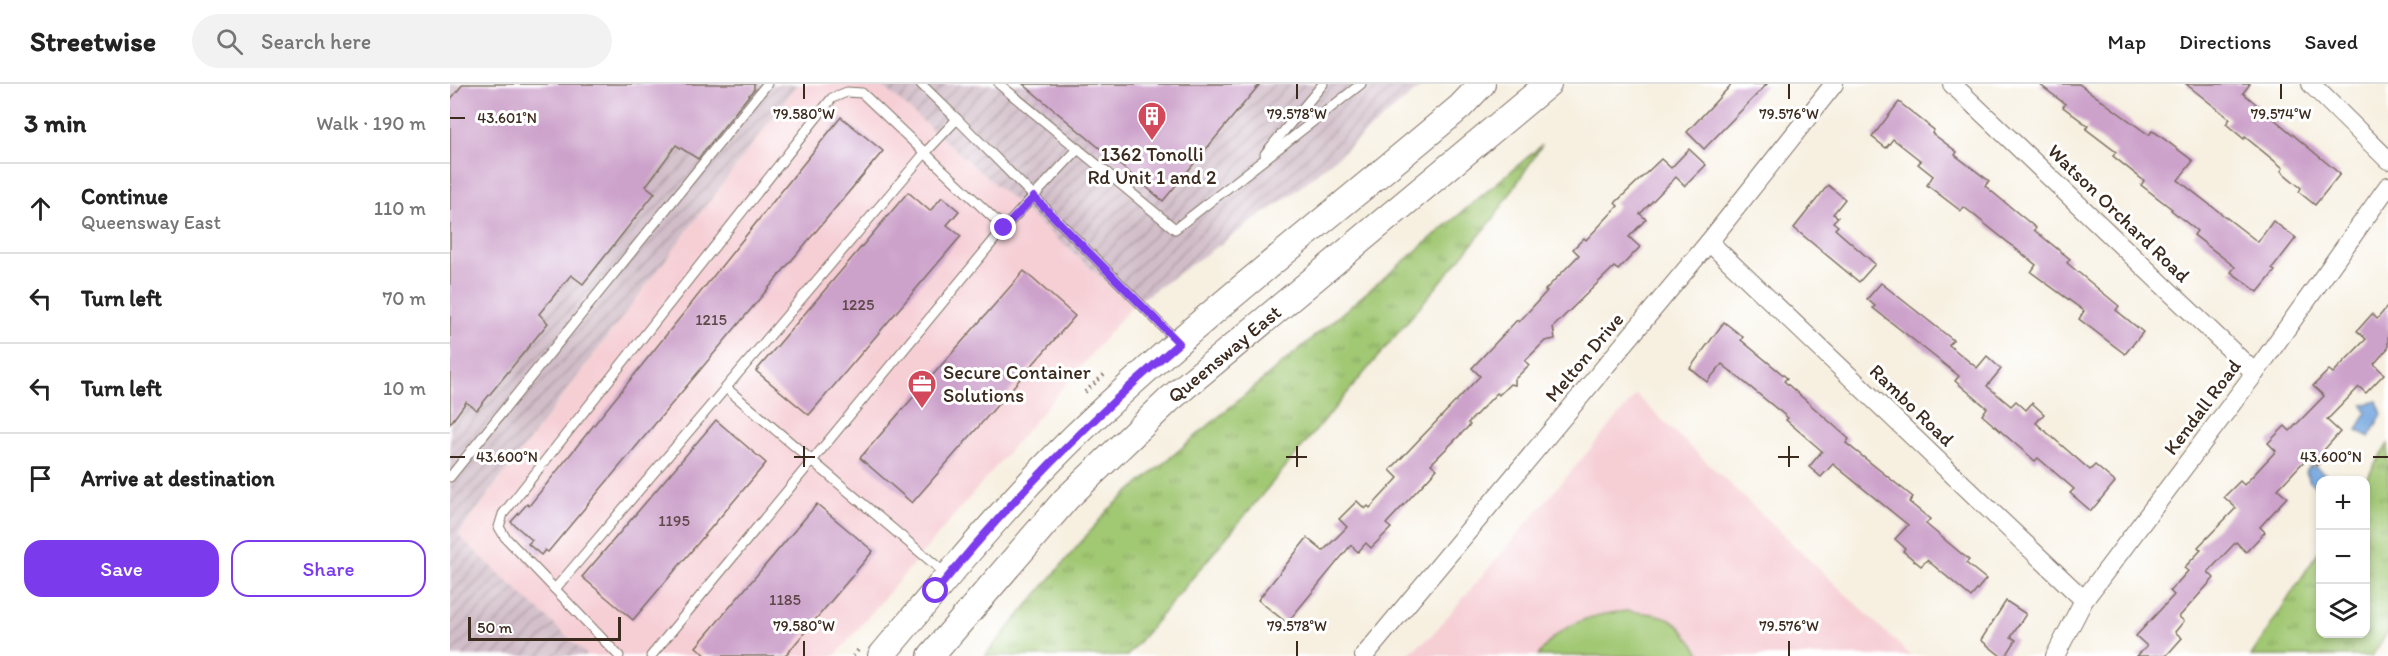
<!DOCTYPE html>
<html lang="en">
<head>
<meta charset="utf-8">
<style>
	body { margin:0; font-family:Itim,sans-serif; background:#f2f2f2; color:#222 }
	.controls { position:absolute; right:18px; bottom:18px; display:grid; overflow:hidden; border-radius:12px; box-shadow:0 3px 9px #0003 }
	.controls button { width:54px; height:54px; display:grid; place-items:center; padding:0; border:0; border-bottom:2px solid #e0e0e0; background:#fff; color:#222; font:30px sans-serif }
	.scale { position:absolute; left:18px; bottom:15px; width:153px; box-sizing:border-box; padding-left:6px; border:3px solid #3b2a1e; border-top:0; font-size:16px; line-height:21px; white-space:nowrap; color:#3b2a1e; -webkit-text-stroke:4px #fff; paint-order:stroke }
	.stop { position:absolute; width:18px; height:18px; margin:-14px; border:4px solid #7c3aed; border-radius:50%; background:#fff }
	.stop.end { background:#7c3aed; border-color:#fff; box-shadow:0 2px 6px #0008 }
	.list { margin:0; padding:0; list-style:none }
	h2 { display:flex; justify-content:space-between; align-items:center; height:78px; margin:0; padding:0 24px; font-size:26px }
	h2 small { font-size:20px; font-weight:400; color:#767676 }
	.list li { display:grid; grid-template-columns:39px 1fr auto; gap:18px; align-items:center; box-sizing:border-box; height:90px; padding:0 24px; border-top:2px solid #e0e0e0 }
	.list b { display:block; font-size:22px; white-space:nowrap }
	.list p { margin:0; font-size:20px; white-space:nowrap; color:#767676 }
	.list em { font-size:20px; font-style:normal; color:#767676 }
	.actions { display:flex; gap:12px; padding:18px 24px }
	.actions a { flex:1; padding:14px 0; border:2px solid #7c3aed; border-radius:18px; text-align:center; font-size:21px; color:#7c3aed }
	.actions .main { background:#7c3aed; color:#fff }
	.icon { flex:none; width:33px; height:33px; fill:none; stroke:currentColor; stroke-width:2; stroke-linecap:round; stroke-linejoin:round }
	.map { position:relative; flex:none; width:1938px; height:572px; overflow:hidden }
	header { display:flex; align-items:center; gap:36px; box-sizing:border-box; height:84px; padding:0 30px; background:#fff; border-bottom:2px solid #e0e0e0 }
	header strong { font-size:28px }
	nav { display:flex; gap:33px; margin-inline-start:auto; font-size:21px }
	.search { width:420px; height:54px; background:#f2f2f2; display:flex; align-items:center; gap:15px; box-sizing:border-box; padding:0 21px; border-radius:33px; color:#767676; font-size:22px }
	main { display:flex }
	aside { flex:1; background:#fff }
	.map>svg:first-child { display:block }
	.built { fill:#f6cfd5 }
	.industrial { fill:url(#industrial-furrows) }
	.grass { fill:url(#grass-tufts); stroke:#6e7948; stroke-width:1.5 }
	.pitch { fill:#a1c873; stroke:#6e7948; stroke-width:1.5 }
	.water { fill:#73a6df; stroke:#57687e; stroke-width:1.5 }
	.building { fill:#cca1ca }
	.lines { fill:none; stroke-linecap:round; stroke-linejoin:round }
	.service-casing { stroke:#7d6f62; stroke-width:11 }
	.minor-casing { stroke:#7d6f62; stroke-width:20 }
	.secondary-casing { stroke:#7d6f62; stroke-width:28 }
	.path { stroke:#7d6f62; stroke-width:4; stroke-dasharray:1.5 4.5; stroke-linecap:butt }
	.service { stroke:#fff; stroke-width:9 }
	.minor { stroke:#fff; stroke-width:18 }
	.secondary { stroke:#fff; stroke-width:26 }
	.route { stroke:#7c3aed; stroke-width:8 }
	.ticks { fill:none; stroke:#3b2a1e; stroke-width:2 }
	.labels { text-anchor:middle; stroke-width:6; stroke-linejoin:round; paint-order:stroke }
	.number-label { font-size:16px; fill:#5f4849 }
	.poi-label { font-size:20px; fill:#3b2a1e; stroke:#fff }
	.street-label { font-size:20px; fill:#3b2a1e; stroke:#fff }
	.ticks-label { font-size:15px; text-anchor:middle; fill:#3b2a1e; stroke:#fff; stroke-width:6; stroke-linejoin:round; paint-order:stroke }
</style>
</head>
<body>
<header>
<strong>Streetwise</strong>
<div class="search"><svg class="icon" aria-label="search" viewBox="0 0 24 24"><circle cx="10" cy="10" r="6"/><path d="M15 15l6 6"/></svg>Search here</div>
<nav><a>Map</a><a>Directions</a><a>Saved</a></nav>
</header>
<main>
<aside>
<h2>3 min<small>Walk · 190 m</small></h2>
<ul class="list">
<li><svg class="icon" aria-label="ahead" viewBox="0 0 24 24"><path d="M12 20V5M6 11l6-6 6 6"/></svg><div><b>Continue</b><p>Queensway East</p></div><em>110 m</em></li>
<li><svg class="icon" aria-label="left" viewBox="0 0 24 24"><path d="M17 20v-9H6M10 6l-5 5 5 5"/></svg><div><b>Turn left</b></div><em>70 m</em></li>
<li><svg class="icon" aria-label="left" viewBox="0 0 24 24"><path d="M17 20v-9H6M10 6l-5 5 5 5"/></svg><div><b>Turn left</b></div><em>10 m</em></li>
<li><svg class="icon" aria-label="arrive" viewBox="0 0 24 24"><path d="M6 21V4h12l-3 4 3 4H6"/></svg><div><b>Arrive at destination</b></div></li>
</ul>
<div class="actions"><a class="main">Save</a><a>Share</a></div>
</aside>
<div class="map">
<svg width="1938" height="572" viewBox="0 0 1938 572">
	<defs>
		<pattern id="industrial-furrows" width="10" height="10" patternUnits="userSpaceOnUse" patternTransform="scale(1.5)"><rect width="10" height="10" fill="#d1bdc8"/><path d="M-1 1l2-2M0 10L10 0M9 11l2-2" fill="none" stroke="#ab9aa2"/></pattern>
		<pattern id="grass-tufts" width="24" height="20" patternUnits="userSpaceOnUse" patternTransform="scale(1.5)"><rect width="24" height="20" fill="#a1c873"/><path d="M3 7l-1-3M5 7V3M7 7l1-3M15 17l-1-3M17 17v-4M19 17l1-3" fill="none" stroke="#84a35e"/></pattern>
	</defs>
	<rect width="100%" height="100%" fill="#fff"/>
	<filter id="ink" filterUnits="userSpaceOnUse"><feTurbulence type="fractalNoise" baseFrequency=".0167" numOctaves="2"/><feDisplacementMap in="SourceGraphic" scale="12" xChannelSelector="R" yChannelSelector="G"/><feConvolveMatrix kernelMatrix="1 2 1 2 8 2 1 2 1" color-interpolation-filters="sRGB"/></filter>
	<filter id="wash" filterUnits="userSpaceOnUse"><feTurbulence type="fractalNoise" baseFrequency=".008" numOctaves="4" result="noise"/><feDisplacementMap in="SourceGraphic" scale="24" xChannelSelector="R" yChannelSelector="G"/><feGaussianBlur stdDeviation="1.35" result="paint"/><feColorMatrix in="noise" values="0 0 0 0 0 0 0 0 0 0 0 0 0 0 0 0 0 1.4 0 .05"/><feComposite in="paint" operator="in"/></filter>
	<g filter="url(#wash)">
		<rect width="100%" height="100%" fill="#f7f0e1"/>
		<g class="built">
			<path d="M348 0H430L683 221 385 572H138L8 452Z"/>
			<path d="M1186 311 1461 572H955L981 552Z"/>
		</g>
		<g class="industrial">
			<path d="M0 0H348L8 451 138 572H0Z"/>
			<path d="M430 0H974L842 110 683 221Z"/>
		</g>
		<g class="grass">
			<path d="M1092 61 1044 134 677 572H535L658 426Z"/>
			<path d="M1938 360V548L1922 572H1801L1870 465V550H1916L1915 396Z"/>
		</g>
		<path class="pitch" d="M1177 527C1190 529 1208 529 1220 535 1233 543 1243 560 1252 572H1088C1109 540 1140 530 1177 527Z"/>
		<g class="water">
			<path d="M1927 317 1932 330 1919 353 1907 346 1916 329 1913 321Z"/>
			<path d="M1860 382 1866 383 1883 396H1870V406L1860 398 1856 388Z"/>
		</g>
		<g id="blocks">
			<g class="building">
				<path d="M13 0H304V5L248 75 226 61 196 102 205 109 133 200 121 191 89 230 98 239 27 326 16 318 0 340V16Z"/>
				<path d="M573 0H810L713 117Z"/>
				<path d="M1282 0H1317L1254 65 1237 48Z"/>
				<path d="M1589 0H1629L1699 51 1702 47 1706 49 1743 77 1728 96 1808 158 1823 137 1846 154 1822 185 1825 187 1808 208 1781 188 1785 183 1744 151 1747 147 1721 126 1722 125 1691 101 1694 97 1663 72 1666 68 1636 45 1638 42 1613 23 1615 20Z"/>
				<path d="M1736 0H1800L1793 9 1890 90 1865 121 1849 108 1851 104 1831 87 1833 84 1795 53 1794 55 1776 40 1780 35Z"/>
				<path d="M1449 18 1484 46 1482 49 1507 68 1505 71 1539 97 1535 102 1586 144 1584 146 1620 175 1617 179 1669 222 1666 226 1693 248 1675 270 1629 235 1634 227 1581 188 1586 181 1514 123 1511 127 1477 101 1483 92 1468 80 1471 77 1443 55 1436 64 1422 53Z"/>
				<path d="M391 33 433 67 98 468 95 466 91 471 78 460 82 456 61 438 77 420 79 422Z"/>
				<path d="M1239 65 1256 81 1235 102 1226 93 1190 130 1196 135 1179 153 1190 163 1168 186 1164 183 1103 243 1105 255 1095 257 1075 277 1079 281 1065 295V301L1060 300 1049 311 1047 309 1018 339 1020 341 981 380 987 385 936 440 941 444 921 464 916 459 908 468 901 461 837 539 808 516 857 454 873 467 897 443 889 435 907 417 915 425 918 422 920 424 948 394 940 386 1030 292 1022 284 1067 236 1069 238 1097 207 1095 206 1129 171 1123 165 1134 154 1136 156 1168 122 1165 119 1211 75 1221 84Z"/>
				<path d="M1378 101 1395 115 1383 130 1388 133 1383 138 1388 142 1385 145 1425 180 1409 198 1344 144Z"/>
				<path d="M458 108 480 127 492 113 509 127 497 141 511 152 359 331 306 287Z"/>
				<path d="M574 187 625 232 462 419 410 374Z"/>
				<path d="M1431 199 1503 256 1499 261 1527 284 1537 272 1551 285 1537 302 1561 322 1566 317 1576 326 1582 319 1594 330 1586 339 1640 386 1645 381 1665 398 1641 427 1620 409 1624 405 1588 374 1585 377 1532 331 1537 324 1505 297 1509 292 1423 224 1425 222 1417 215Z"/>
				<path d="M1938 222V264L1924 280 1934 290 1916 309 1909 303 1877 336 1890 348 1874 366 1878 370 1867 382 1858 373 1828 405 1837 413 1810 443 1815 448 1796 468 1786 458 1758 488 1764 494 1729 533 1734 537 1725 548 1732 554 1716 572H1687L1697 562 1686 552 1724 511 1720 507 1738 487 1734 484 1751 466 1748 463 1786 424 1774 413 1790 397 1794 401 1826 367 1818 359 1835 342 1840 347 1874 312 1863 302 1879 286 1883 289 1916 255 1907 247 1922 230 1927 235Z"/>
				<path d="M1274 238 1293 253 1291 256 1337 294 1334 297 1399 355 1396 359 1463 413 1459 418 1480 435 1476 440 1519 476 1516 479 1536 495 1521 513 1477 476 1471 482 1453 467 1455 464 1445 455 1458 441 1383 380 1371 393 1359 383 1372 367 1336 336 1338 334 1272 280 1257 298 1240 284Z"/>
				<path d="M266 336 316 379 183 536 132 493Z"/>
				<path d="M367 420 423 467 335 572H257L246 563Z"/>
				<path d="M1556 517 1576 530 1561 553 1566 556 1556 572H1551L1531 556Z"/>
			</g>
		</g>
	</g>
	<g filter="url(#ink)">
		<use href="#blocks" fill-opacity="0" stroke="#7d6f62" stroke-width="1.5"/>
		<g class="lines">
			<g class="service-casing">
				<g id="service">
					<path d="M471 0 507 35"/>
					<path d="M549 0 725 145 911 0"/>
					<path d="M815 70 873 0"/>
					<path d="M276 304 496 490"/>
					<path d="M0 393 317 0"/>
					<path d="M105 505 475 69 507 35 726 256"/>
					<path d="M169 572 55 453 49 443 53 430 382 14 397 8 412 9 554 144"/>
					<path d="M201 572 554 144 628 65"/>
				</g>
			</g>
			<g class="minor-casing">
				<g id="minor">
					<path d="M1502 0 1805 289"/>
					<path d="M1861 0 1938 76"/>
					<path d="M1259 158 1634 516"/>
					<path d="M914 572 1259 158 1384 0"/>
					<path d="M1605 572 1634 516 1805 289 1938 102"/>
				</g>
			</g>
			<g class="secondary-casing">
				<g id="secondary">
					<path d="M431 572C499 491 566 407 643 335 760 225 888 126 1010 23L1032 0"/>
					<path id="s1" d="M481 572 616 415 720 315 1098 0"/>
				</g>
			</g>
			<g class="path">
				<path d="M635 308 656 289"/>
				<path d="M403 572 410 564"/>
			</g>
			<use href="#service" class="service"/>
			<use href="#minor" class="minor"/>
			<use href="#secondary" class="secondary"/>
		</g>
	</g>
	<g class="lines" filter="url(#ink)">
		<path class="route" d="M486 507C560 417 640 335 729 259L584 113 554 144"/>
	</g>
	<path class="ticks" d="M354 0V15M847 0V15M1339 0V15M1831 0V15M0 34H15M354 362V383M847 362V383M1339 362V383M0 373H15M344 373H365M836 373H857M1328 373H1349M1923 373H1938M354 557V572M847 557V572M1339 557V572"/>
	<defs>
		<g id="building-pin" transform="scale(1.5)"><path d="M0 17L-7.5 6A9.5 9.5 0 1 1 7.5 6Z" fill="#d1495b" stroke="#fff"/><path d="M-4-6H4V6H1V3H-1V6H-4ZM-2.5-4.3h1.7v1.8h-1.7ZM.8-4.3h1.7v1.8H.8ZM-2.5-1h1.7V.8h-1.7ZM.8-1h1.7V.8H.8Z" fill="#fff"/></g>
		<g id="office-pin" transform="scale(1.5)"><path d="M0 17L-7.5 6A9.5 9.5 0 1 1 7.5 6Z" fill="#d1495b" stroke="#fff"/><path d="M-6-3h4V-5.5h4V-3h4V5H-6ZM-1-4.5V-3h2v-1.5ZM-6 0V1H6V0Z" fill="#fff"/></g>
	</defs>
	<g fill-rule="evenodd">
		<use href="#building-pin" x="702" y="32"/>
		<use href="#office-pin" x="472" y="300"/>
	</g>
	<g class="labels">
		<g class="number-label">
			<text x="408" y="226">1225</text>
			<text x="261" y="241">1215</text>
			<text x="224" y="442">1195</text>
			<text x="335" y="521">1185</text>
		</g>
		<g class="poi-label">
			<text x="702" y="77">1362 Tonolli<tspan x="702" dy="23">Rd Unit 1 and 2</tspan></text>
			<text x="493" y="295" text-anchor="start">Secure Container<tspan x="493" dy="23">Solutions</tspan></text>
		</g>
		<g class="street-label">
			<text transform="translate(1669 129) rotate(44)" y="7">Watson Orchard Road</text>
			<text dy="7" stroke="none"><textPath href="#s1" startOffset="422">Queensway East</textPath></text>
			<text transform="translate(1134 273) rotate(-50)" y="7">Melton Drive</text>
			<text transform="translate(1462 321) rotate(44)" y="7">Rambo Road</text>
			<text transform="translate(1752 323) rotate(-53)" y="7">Kendall Road</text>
		</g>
	</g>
	<g class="ticks-label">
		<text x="354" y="35">79.580°W</text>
		<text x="847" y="35">79.578°W</text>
		<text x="1339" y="35">79.576°W</text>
		<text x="1831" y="35">79.574°W</text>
		<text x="57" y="39">43.601°N</text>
		<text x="57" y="378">43.600°N</text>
		<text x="1881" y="378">43.600°N</text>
		<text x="354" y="547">79.580°W</text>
		<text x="847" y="547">79.578°W</text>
		<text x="1339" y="547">79.576°W</text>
	</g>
</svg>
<div class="controls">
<button>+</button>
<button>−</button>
<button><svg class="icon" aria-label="layers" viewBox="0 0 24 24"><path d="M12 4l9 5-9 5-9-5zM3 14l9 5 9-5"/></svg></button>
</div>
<div class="scale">50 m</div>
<div class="stop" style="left:486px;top:507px"></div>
<div class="stop end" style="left:554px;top:144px"></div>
</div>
</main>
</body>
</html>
